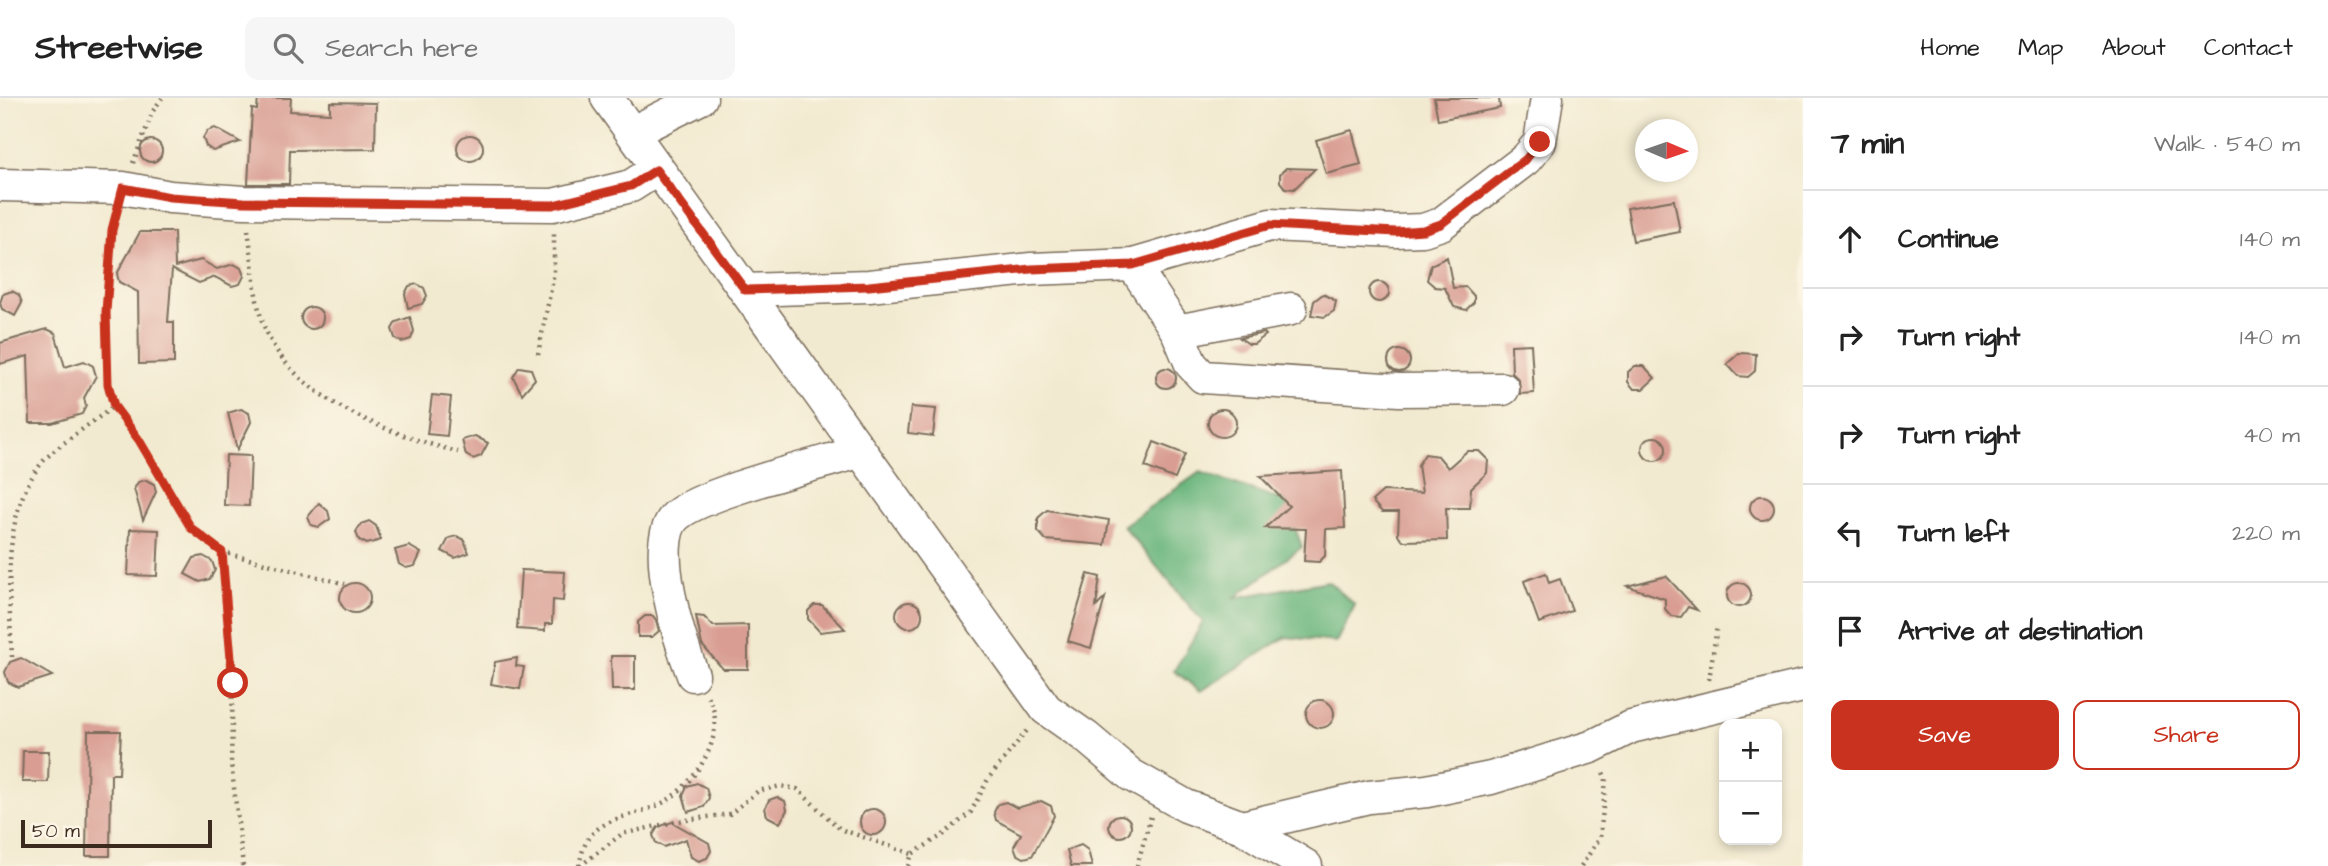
<!DOCTYPE html>
<html lang="en">
<head>
<meta charset="utf-8">
<style>
	body { margin:0; font-family:"Architects Daughter",sans-serif; background:#f6f6f6; color:#222 }
	.controls { position:absolute; right:21px; bottom:21px; display:grid; overflow:hidden; border-radius:14px; box-shadow:0 4px 10px #0003 }
	.controls button { width:63px; height:63px; display:grid; place-items:center; padding:0; border:0; border-bottom:2px solid #e0e0e0; background:#fff; color:#222; font:35px sans-serif }
	.compass { position:absolute; left:1635px; top:21px; width:63px; height:63px; border-radius:50%; background:#fff; box-shadow:0 4px 10px #0003; rotate:92deg }
	.scale { position:absolute; left:21px; bottom:18px; width:191px; box-sizing:border-box; padding-left:7px; border:4px solid #3b2a1e; border-top:0; font-size:19px; line-height:24px; white-space:nowrap; color:#3b2a1e; -webkit-text-stroke:5px #fcf5e5; paint-order:stroke }
	.stop { position:absolute; width:21px; height:21px; margin:-16px; border:5px solid #c8321e; border-radius:50%; background:#fff }
	.stop.end { background:#c8321e; border-color:#fff; box-shadow:0 2px 7px #0008 }
	.list { margin:0; padding:0; list-style:none }
	h2 { display:flex; justify-content:space-between; align-items:center; height:91px; margin:0; padding:0 28px; font-size:30px }
	h2 small { font-size:23px; font-weight:400; color:#767676 }
	.list li { display:grid; grid-template-columns:46px 1fr auto; gap:21px; align-items:center; box-sizing:border-box; height:98px; padding:0 28px; border-top:2px solid #e0e0e0 }
	.list b { display:block; font-size:26px; white-space:nowrap }
	.list em { font-size:23px; font-style:normal; color:#767676 }
	.actions { display:flex; gap:14px; padding:21px 28px }
	.actions a { flex:1; padding:16px 0; border:2px solid #c8321e; border-radius:14px; text-align:center; font-size:24px; color:#c8321e }
	.actions .main { background:#c8321e; color:#fff }
	.icon { flex:none; width:38px; height:38px; fill:none; stroke:currentColor; stroke-width:2; stroke-linecap:round; stroke-linejoin:round }
	.map { position:relative; flex:none; width:1803px; height:768px; overflow:hidden }
	header { display:flex; align-items:center; gap:42px; box-sizing:border-box; height:98px; padding:0 35px; background:#fff; border-bottom:2px solid #e0e0e0 }
	header strong { font-size:33px }
	nav { display:flex; gap:38px; margin-inline-start:auto; font-size:24px }
	.search { width:490px; height:63px; background:#f6f6f6; display:flex; align-items:center; gap:18px; box-sizing:border-box; padding:0 24px; border-radius:14px; color:#767676; font-size:26px }
	main { display:flex }
	aside { flex:1; background:#fff }
	.map>svg:first-child { display:block }
	.forest { fill:#6ab67e; stroke:#52704e; stroke-width:2 }
	.building { fill:#d99d93 }
	.lines { fill:none; stroke-linecap:round; stroke-linejoin:round }
	.street-casing { stroke:#7b6d5c; stroke-width:35 }
	.path { stroke:#7b6d5c; stroke-width:4.5; stroke-dasharray:2 5; stroke-linecap:butt }
	.street { stroke:#fff; stroke-width:32 }
	.route { stroke:#c8321e; stroke-width:9 }
</style>
</head>
<body>
<header>
<strong>Streetwise</strong>
<div class="search"><svg class="icon" aria-label="search" viewBox="0 0 24 24"><circle cx="10" cy="10" r="6"/><path d="M15 15l6 6"/></svg>Search here</div>
<nav><a>Home</a><a>Map</a><a>About</a><a>Contact</a></nav>
</header>
<main>
<div class="map">
<svg width="1803" height="768" viewBox="0 0 1803 768">
	<rect width="100%" height="100%" fill="#fcf5e5"/>
	<filter id="ink" filterUnits="userSpaceOnUse"><feTurbulence type="fractalNoise" baseFrequency=".0143" numOctaves="2"/><feDisplacementMap in="SourceGraphic" scale="14" xChannelSelector="R" yChannelSelector="G"/><feConvolveMatrix kernelMatrix="1 2 1 2 8 2 1 2 1" color-interpolation-filters="sRGB"/></filter>
	<filter id="wash" filterUnits="userSpaceOnUse"><feTurbulence type="fractalNoise" baseFrequency=".00686" numOctaves="4" result="noise"/><feDisplacementMap in="SourceGraphic" scale="28" xChannelSelector="R" yChannelSelector="G"/><feGaussianBlur stdDeviation="1.57" result="paint"/><feColorMatrix in="noise" values="0 0 0 0 0 0 0 0 0 0 0 0 0 0 0 0 0 1.4 0 .05"/><feComposite in="paint" operator="in"/></filter>
	<g filter="url(#wash)">
		<rect width="100%" height="100%" fill="#f2ead0"/>
		<path class="forest" d="M1200 374 1285 403 1302 449 1234 500 1328 483 1355 507 1336 544 1286 539 1201 593 1174 573 1203 524 1123 428Z"/>
		<g id="blocks">
			<g class="building">
				<path d="M258 0H291L290 13 330 15V4L376 5 375 51 290 52 289 86H248L252 11 257 12Z"/>
				<path d="M1434 0H1499L1500 10 1438 22Z"/>
				<path d="M215 30 240 44 213 53 206 48 203 40 207 33Z"/>
				<path d="M1352 32 1361 67 1326 76 1316 42Z"/>
				<circle cx="470" cy="50" r="13"/>
				<circle cx="151" cy="53" r="11"/>
				<path d="M1286 70 1315 71 1294 91 1285 90 1280 84V76Z"/>
				<path d="M1674 102 1680 134 1633 143 1627 110Z"/>
				<path d="M140 134H174L175 169 201 162 217 171 234 166 241 170 244 178 240 186 232 188 215 179 199 185 172 171 168 224H174V265L139 266 138 194 119 184 117 176Z"/>
				<path d="M1447 159 1453 190 1466 189 1474 198V204L1466 212 1454 209 1445 190 1435 189 1427 182 1431 167Z"/>
				<circle cx="1379" cy="194" r="10"/>
				<path d="M417 186 424 190 427 198 422 206 408 210 405 196 409 188Z"/>
				<path d="M12 193 19 197 22 205 15 218 2 211 0 205 3 196Z"/>
				<path d="M1323 196 1336 203 1334 213 1325 219 1311 217 1314 203Z"/>
				<circle cx="312" cy="220" r="11"/>
				<path d="M410 219 414 233 411 241 402 244 395 240 392 231 396 224Z"/>
				<path d="M47 231 55 235 65 269 84 263 93 268 96 278 84 300 86 308 82 316 52 325H30L28 258 0 266V245Z"/>
				<path d="M1264 235 1266 237 1254 246H1249L1240 240Z"/>
				<path d="M1531 246 1534 295 1520 296 1519 282 1512 275 1511 247Z"/>
				<circle cx="1399" cy="263" r="11"/>
				<path d="M1739 255 1756 256 1755 273 1748 279 1738 278 1727 266Z"/>
				<path d="M1635 268H1644L1655 280 1643 291H1634L1628 284V274Z"/>
				<path d="M519 269 531 271 535 281 522 296 513 279Z"/>
				<circle cx="1166" cy="280" r="10"/>
				<path d="M432 297 451 299 447 338 427 336Z"/>
				<path d="M911 309 936 311 933 338 908 335Z"/>
				<circle cx="1222" cy="325" r="14"/>
				<path d="M241 311 249 315 251 324 237 352 228 315Z"/>
				<path d="M475 338 488 345 481 358 473 361 466 357 462 342Z"/>
				<circle cx="1654" cy="351" r="12"/>
				<path d="M1154 344 1185 356 1175 381 1145 369Z"/>
				<path d="M1467 353H1479L1488 362 1487 375 1471 390 1470 410H1446L1447 442 1403 443 1398 437 1399 414H1382L1372 403 1383 393 1422 395 1418 367 1425 356 1438 358 1448 370Z"/>
				<path d="M226 357 251 358 249 408 224 407Z"/>
				<path d="M1342 373 1345 430 1326 431 1325 458 1319 464 1304 463 1306 431 1265 430 1289 408 1260 378Z"/>
				<path d="M146 382 154 386 156 394 143 422 134 391 138 384Z"/>
				<circle cx="1762" cy="410" r="12"/>
				<path d="M319 405 328 413 330 421 319 429 311 427 308 419Z"/>
				<path d="M1047 412 1109 422 1105 447 1046 442 1038 433V420Z"/>
				<path d="M369 423 376 428 381 442 367 446 359 442 356 434 361 426Z"/>
				<path d="M130 431 159 432 157 478 128 477Z"/>
				<path d="M457 438 464 442 469 455 455 460 442 453 449 440Z"/>
				<path d="M409 448 421 455 415 468 406 470 399 466 395 452Z"/>
				<path d="M203 458 212 463 215 472 210 481 200 484 185 476 194 460Z"/>
				<path d="M521 472 565 474 563 503 553 502 552 526H545V533L517 531Z"/>
				<path d="M1546 475 1549 485 1560 481 1572 513 1539 525 1524 483Z"/>
				<path d="M1088 476 1100 479 1096 509 1105 500 1091 550 1068 543Z"/>
				<path d="M1666 478 1688 502 1697 512 1688 509 1681 519 1671 518 1665 511V501L1627 488Z"/>
				<circle cx="1739" cy="497" r="12"/>
				<circle cx="355" cy="500" r="15"/>
				<circle cx="909" cy="517" r="13"/>
				<path d="M814 507H822L845 531 820 534 808 521V513Z"/>
				<path d="M645 518H653L656 522 659 533 652 539H638V524Z"/>
				<path d="M696 518 704 519 713 528 748 527V571H723L702 547Z"/>
				<path d="M611 558H635V592H612Z"/>
				<path d="M21 560 52 578 18 589 8 584 5 574 10 564Z"/>
				<path d="M517 560 516 568 524 569 520 591 491 586 495 564Z"/>
				<circle cx="1320" cy="616" r="14"/>
				<path d="M88 633H121L119 676H111L110 758H86Z"/>
				<path d="M23 653H49L48 684H22Z"/>
				<path d="M697 685 706 690 709 700 704 709 688 714 683 697 687 688Z"/>
				<path d="M777 699 785 703 787 712 780 725 767 718 765 710 769 702Z"/>
				<path d="M1041 703 1051 708 1054 718 1032 758 1024 760 1017 756 1014 748 1021 736 996 722 994 714 998 706 1006 704 1017 710Z"/>
				<circle cx="873" cy="724" r="13"/>
				<circle cx="1120" cy="728" r="11"/>
				<path d="M672 724 709 745 711 753 707 760 699 763 691 759 686 741 664 749 656 745 653 737 658 729Z"/>
				<path d="M1081 747 1088 752 1092 768H1071L1067 752Z"/>
			</g>
		</g>
	</g>
	<g filter="url(#ink)">
		<use href="#blocks" fill-opacity="0" stroke="#7b6d5c" stroke-width="2"/>
		<g class="lines">
			<g class="street-casing">
				<g id="street">
					<path d="M607 0 1046 611 1086 639 1131 677 1186 708 1242 729 1306 768"/>
					<path d="M633 34 701 0"/>
					<path d="M0 87 123 90 170 99 244 104 553 107 631 88 656 72"/>
					<path d="M1133 167 1177 233 1191 266 1203 279 1399 292 1503 291"/>
					<path d="M745 192 869 188 1031 171 1133 167 1270 127 1396 133 1423 132 1441 126 1526 61 1540 44 1547 0"/>
					<path d="M1177 233 1291 211"/>
					<path d="M693 577C681 546 647 444 676 418 701 395 820 366 858 354"/>
					<path d="M1242 729 1369 699 1427 693 1491 680 1591 649 1631 629 1803 588"/>
				</g>
			</g>
			<g class="path">
				<path d="M133 65 153 13 162 0"/>
				<path d="M116 116 112 132 106 214 108 286 114 308 139 342 191 430 222 454"/>
				<path d="M248 132C253 161 253 195 262 222 286 299 387 335 458 354"/>
				<path d="M538 256 554 176V133"/>
				<path d="M12 559C9 494 0 411 46 360 67 341 92 325 114 308"/>
				<path d="M1709 582 1717 528"/>
				<path d="M243 768 231 664 233 585 222 454 345 486"/>
				<path d="M579 768C582 754 584 744 594 734 613 716 648 716 669 701 699 680 730 632 707 598"/>
				<path d="M580 768 622 736 679 723 730 716 758 693 781 688 797 691 840 731 912 756"/>
				<path d="M908 768 912 756 943 737 971 714 988 681 1029 630"/>
				<path d="M1137 768 1151 718"/>
				<path d="M1581 768 1600 740 1606 681 1602 672"/>
			</g>
			<use href="#street" class="street"/>
		</g>
	</g>
	<g class="lines" filter="url(#ink)">
		<path class="route" d="M233 585 222 454 191 430 139 342 114 308 108 286 106 214 112 132 123 90 170 99 244 104 553 107 631 88 656 72 745 192 869 188 1031 171 1133 167 1270 127 1396 134 1423 132 1441 126 1526 61 1540 44"/>
	</g>
</svg>
<div class="controls">
<button>+</button>
<button>−</button>
</div>
<svg class="compass" viewBox="-18 -18 36 36"><path d="M0-13l5 13h-10z" fill="#e53935"/><path d="M0 13l5-13h-10z" fill="#767676"/></svg>
<div class="scale">50 m</div>
<div class="stop" style="left:233px;top:585px"></div>
<div class="stop end" style="left:1540px;top:44px"></div>
</div>
<aside>
<h2>7 min<small>Walk · 540 m</small></h2>
<ul class="list">
<li><svg class="icon" aria-label="ahead" viewBox="0 0 24 24"><path d="M12 20V5M6 11l6-6 6 6"/></svg><div><b>Continue</b></div><em>140 m</em></li>
<li><svg class="icon" aria-label="right" viewBox="0 0 24 24"><path d="M7 20v-9h11M14 6l5 5-5 5"/></svg><div><b>Turn right</b></div><em>140 m</em></li>
<li><svg class="icon" aria-label="right" viewBox="0 0 24 24"><path d="M7 20v-9h11M14 6l5 5-5 5"/></svg><div><b>Turn right</b></div><em>40 m</em></li>
<li><svg class="icon" aria-label="left" viewBox="0 0 24 24"><path d="M17 20v-9H6M10 6l-5 5 5 5"/></svg><div><b>Turn left</b></div><em>220 m</em></li>
<li><svg class="icon" aria-label="arrive" viewBox="0 0 24 24"><path d="M6 21V4h12l-3 4 3 4H6"/></svg><div><b>Arrive at destination</b></div></li>
</ul>
<div class="actions"><a class="main">Save</a><a>Share</a></div>
</aside>
</main>
</body>
</html>
